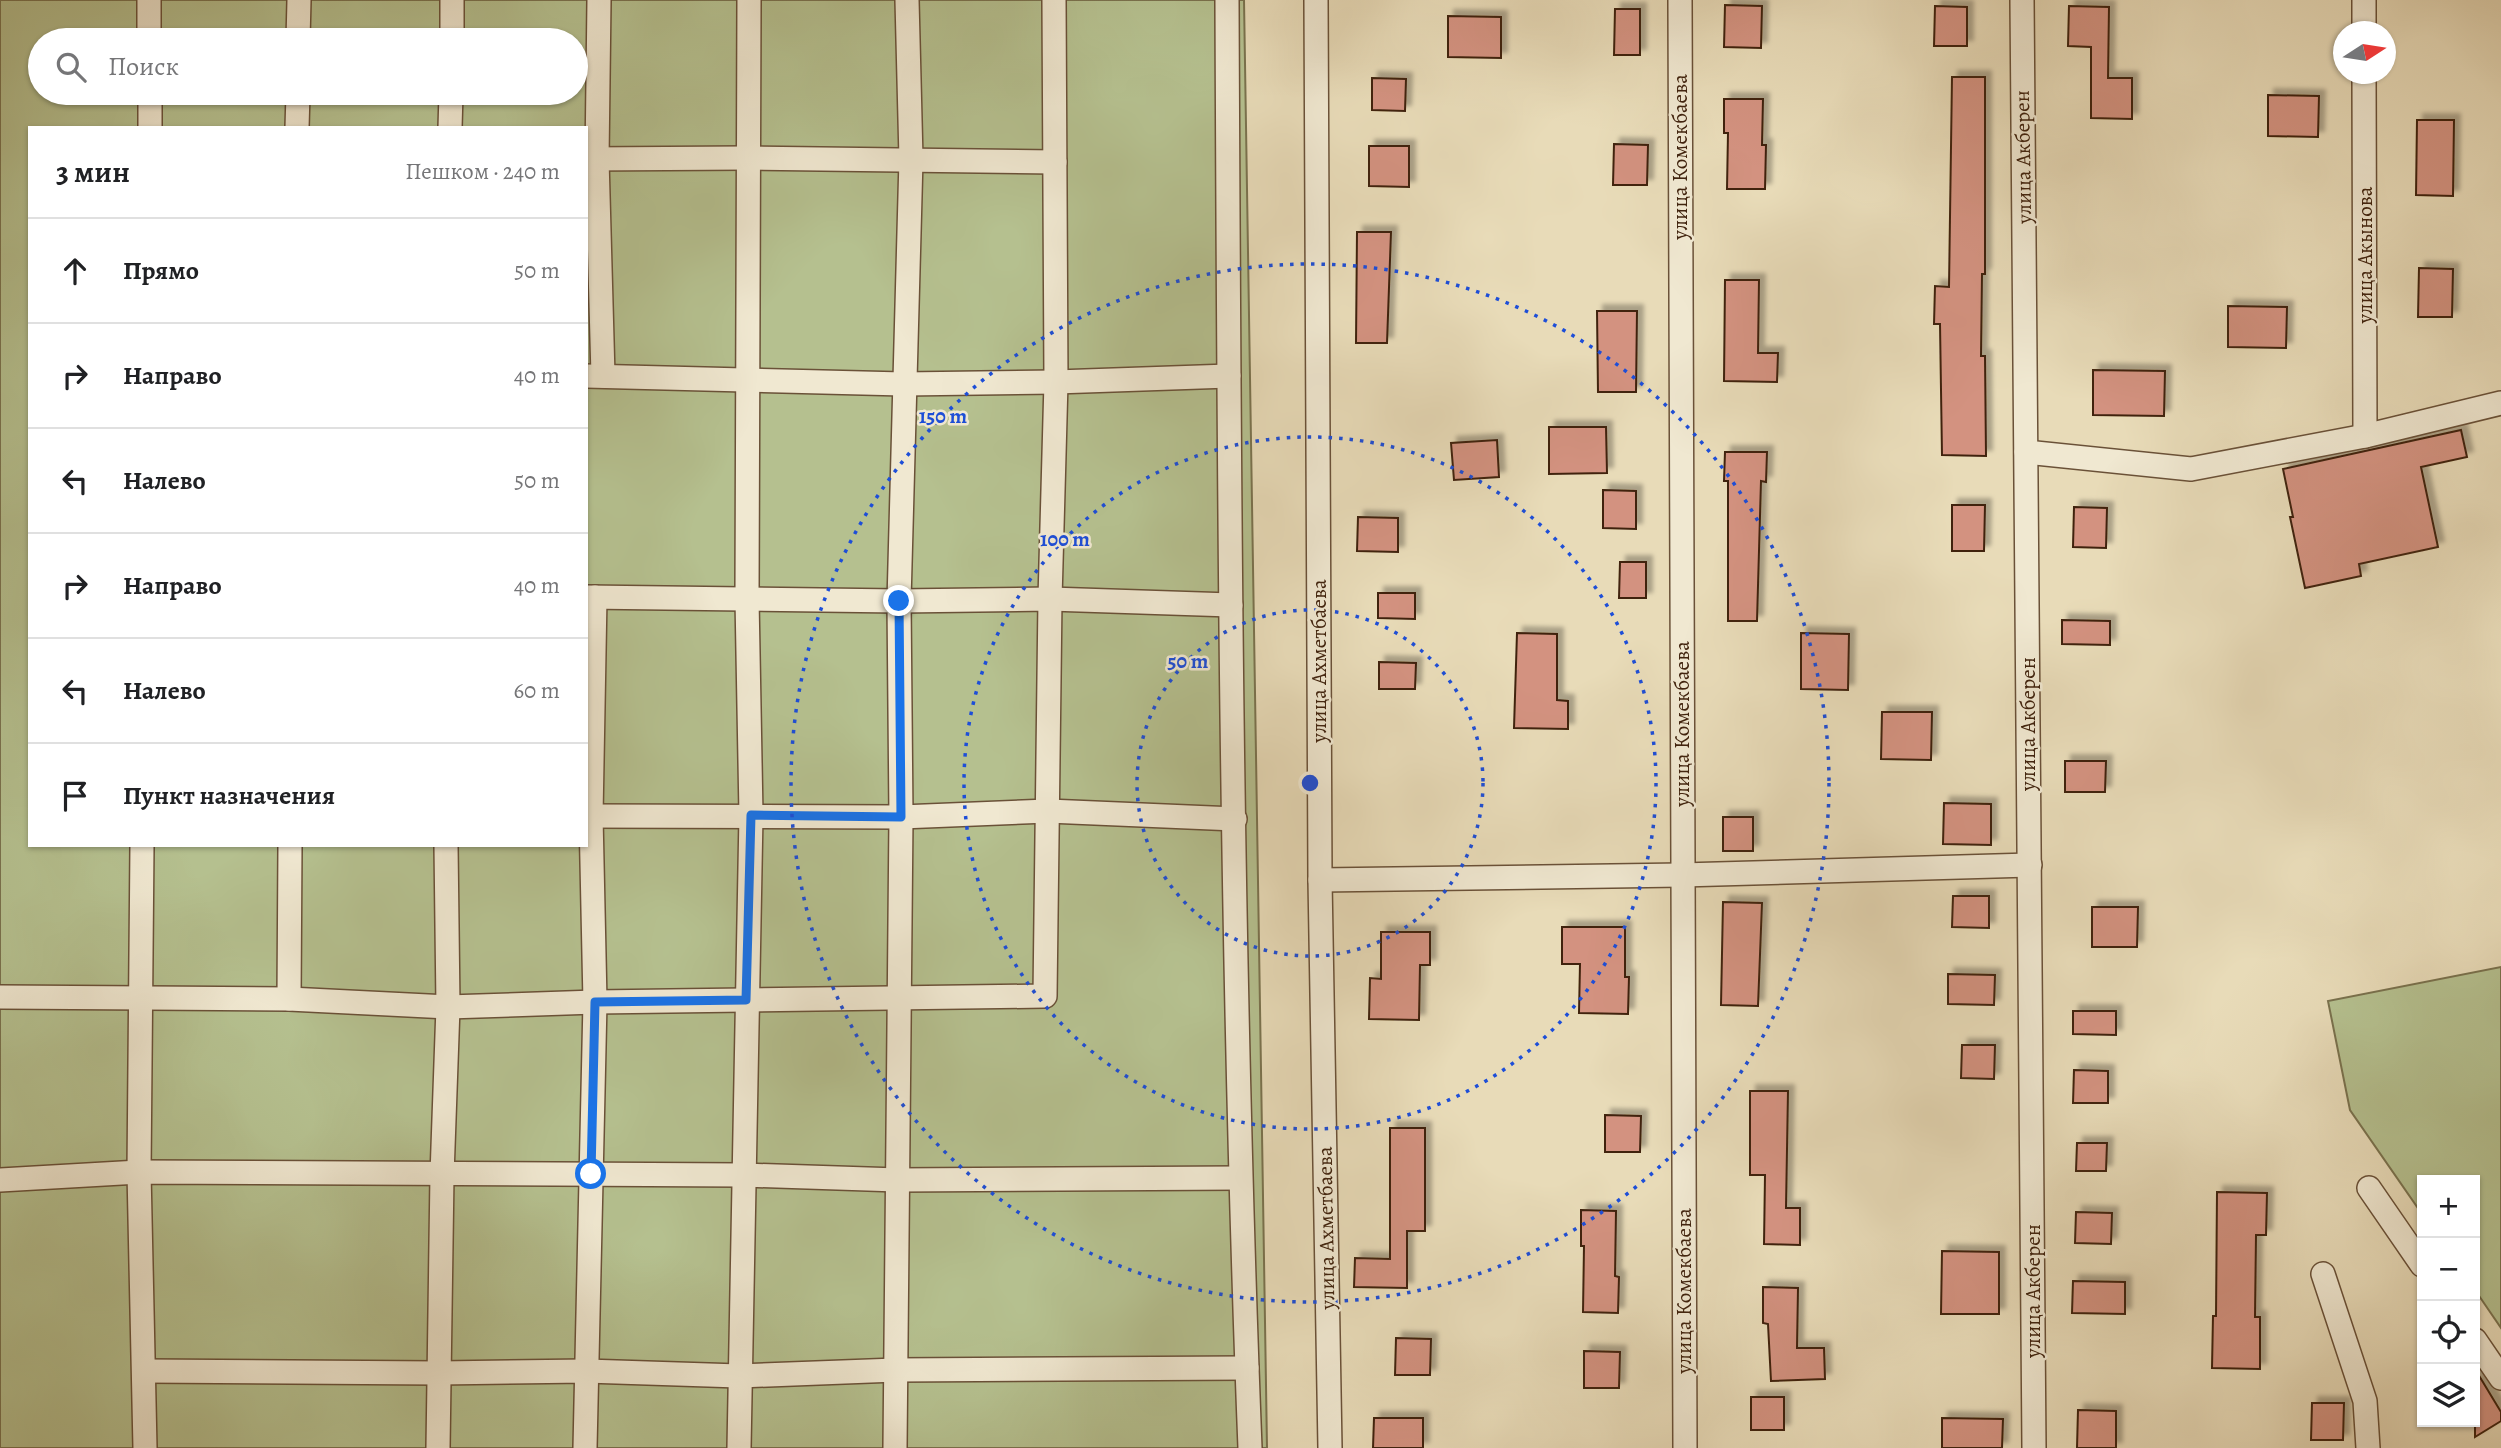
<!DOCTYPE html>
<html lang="ru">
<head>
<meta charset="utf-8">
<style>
	body { margin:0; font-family:Alegreya,serif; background:#f2f2f2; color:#202124 }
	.controls { position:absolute; right:21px; bottom:21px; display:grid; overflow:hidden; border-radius:0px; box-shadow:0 2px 5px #0004 }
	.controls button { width:63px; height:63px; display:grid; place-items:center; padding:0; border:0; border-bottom:2px solid #e0e0e0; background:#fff; color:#202124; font:35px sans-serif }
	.compass { position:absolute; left:2333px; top:21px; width:63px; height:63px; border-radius:50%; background:#fff; box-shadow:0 2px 5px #0004; rotate:78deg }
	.stop { position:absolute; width:21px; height:21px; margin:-16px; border:5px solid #1a73e8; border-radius:50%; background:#fff }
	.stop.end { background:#1a73e8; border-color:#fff; box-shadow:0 2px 7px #0008 }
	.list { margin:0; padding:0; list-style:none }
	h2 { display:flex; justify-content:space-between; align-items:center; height:91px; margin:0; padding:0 28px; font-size:30px }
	h2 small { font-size:23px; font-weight:400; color:#757577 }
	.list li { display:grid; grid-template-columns:46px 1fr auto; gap:21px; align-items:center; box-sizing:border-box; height:105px; padding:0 28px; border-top:2px solid #e0e0e0 }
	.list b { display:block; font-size:26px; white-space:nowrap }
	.list em { font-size:23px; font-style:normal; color:#757577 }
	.icon { flex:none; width:38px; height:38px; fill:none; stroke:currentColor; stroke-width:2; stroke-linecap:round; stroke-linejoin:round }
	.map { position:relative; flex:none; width:2501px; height:1448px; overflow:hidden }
	.search { position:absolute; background:#fff; box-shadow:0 2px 5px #0004; left:28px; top:28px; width:560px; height:77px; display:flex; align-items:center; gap:18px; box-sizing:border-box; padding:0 24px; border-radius:38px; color:#757577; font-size:26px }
	.panel { position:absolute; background:#fff; box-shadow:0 2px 5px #0004; left:28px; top:126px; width:560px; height:721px; border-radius:0px }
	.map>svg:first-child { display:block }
	.green { fill:#b5c08f; stroke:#7a724e; stroke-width:2; fill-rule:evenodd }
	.building { fill:#d39280; stroke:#40230e; stroke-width:2; filter:url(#shadow) }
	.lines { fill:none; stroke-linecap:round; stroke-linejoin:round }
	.minor-casing { stroke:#6a5138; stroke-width:26 }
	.minor { stroke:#f0e8d1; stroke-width:23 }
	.route { stroke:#1a73e8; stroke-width:9 }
	.ring { fill:none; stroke:#1d4ed8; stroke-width:3.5; stroke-dasharray:3.5 7 }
	.labels { text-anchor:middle; stroke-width:5; stroke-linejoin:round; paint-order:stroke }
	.street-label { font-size:21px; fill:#40230e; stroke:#f0e8d1 }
	.centre { fill:#1d4ed8; stroke:#f0e8d1; stroke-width:3.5 }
	.ring-label { font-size:21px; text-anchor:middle; font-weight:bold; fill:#1d4ed8; stroke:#f0e8d1; stroke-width:5; stroke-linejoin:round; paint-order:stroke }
</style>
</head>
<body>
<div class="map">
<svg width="2501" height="1448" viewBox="0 0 2501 1448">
	<defs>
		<filter id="shadow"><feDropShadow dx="6" dy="-6" stdDeviation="2" flood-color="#0004"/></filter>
	</defs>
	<rect width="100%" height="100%" fill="#e8dbb8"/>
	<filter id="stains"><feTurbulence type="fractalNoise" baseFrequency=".00286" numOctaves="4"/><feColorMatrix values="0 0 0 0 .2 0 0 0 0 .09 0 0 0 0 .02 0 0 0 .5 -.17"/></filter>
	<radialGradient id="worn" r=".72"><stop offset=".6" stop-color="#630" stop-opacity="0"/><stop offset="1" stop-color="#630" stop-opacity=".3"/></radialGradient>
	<g class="green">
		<path d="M0 0H1244L1267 1448H0ZM40 40H576V93H40ZM30 128H586V845H30Z"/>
		<path d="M2501 967V1328L2475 1290V1180H2422V1214L2350 1110 2328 1001Z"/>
	</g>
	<g class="building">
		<path d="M1725 5 1762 6 1761 48 1724 47Z"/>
		<path d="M1935 6 1967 7V46H1934Z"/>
		<path d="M2069 6 2109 7 2108 78H2132V119L2091 118V47L2068 46Z"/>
		<path d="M1615 9H1640V55H1614Z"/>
		<path d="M1448 16 1501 17V58L1448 57Z"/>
		<path d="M1952 77H1985V274H1982L1981 356H1985L1986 456 1942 455 1940 324H1934L1935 286 1949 287Z"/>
		<path d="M1372 78 1406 79 1405 111 1372 110Z"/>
		<path d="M2268 95 2319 96 2318 137 2268 136Z"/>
		<path d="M1724 99H1763L1762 145H1766L1765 189H1727L1728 133H1724Z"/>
		<path d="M2417 120H2454L2453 196 2416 195Z"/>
		<path d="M1614 144 1648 145 1647 185H1613Z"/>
		<path d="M1369 146H1409V187L1369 186Z"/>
		<path d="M1357 232H1391L1387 343H1356Z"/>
		<path d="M2419 268 2453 269 2452 317H2418Z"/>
		<path d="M1725 280H1759L1758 353H1778L1777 382 1724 381Z"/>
		<path d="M2228 306 2287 307 2286 348 2228 347Z"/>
		<path d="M1597 311H1637L1636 392H1598Z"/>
		<path d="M2093 370 2165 371 2164 416 2093 415Z"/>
		<path d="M1549 427H1606L1607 473 1549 474Z"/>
		<path d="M2461 430 2467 457 2421 467 2438 547 2359 564 2361 576 2305 588 2290 517H2293L2283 469Z"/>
		<path d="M1497 440 1499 477 1454 480 1451 443Z"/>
		<path d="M1725 452H1767L1766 482 1761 481 1757 621H1728V481H1724Z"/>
		<path d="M1603 490 1636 491V529L1603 528Z"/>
		<path d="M1952 505H1985L1984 551H1952Z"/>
		<path d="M2074 507 2107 508 2106 548 2073 547Z"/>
		<path d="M1358 517 1398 518V552L1357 551Z"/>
		<path d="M1620 562H1646V598H1619Z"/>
		<path d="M1378 593H1415V619L1378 618Z"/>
		<path d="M2062 620 2110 621V645L2062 644Z"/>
		<path d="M1517 633 1557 634V700L1568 701V729L1514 728Z"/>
		<path d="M1801 633 1849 634 1848 690 1801 689Z"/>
		<path d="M1379 662 1416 663 1415 689H1379Z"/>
		<path d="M1882 712H1932L1931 760 1881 759Z"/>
		<path d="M2065 761H2106L2105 792H2065Z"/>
		<path d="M1944 803 1991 804V845L1943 844Z"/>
		<rect x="1723" y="817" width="30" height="34"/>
		<path d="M1953 896H1989V928L1952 927Z"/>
		<path d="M1723 902 1762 903 1758 1006 1721 1005Z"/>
		<path d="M2092 907H2138L2137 947H2092Z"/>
		<path d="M1562 927H1625V977H1629L1628 1014 1579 1013 1580 964H1562Z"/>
		<path d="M1381 932H1430V965H1420L1419 1020 1369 1019 1370 978 1381 979Z"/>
		<path d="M1948 974 1995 975 1994 1005 1948 1004Z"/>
		<path d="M2073 1011H2116V1035L2073 1034Z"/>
		<path d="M1962 1045H1995L1994 1079 1961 1078Z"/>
		<path d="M2074 1070 2108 1071V1103H2073Z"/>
		<path d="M1750 1091H1788L1786 1208H1800V1245L1764 1244 1765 1175H1750Z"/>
		<path d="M1605 1115 1641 1116 1640 1152H1605Z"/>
		<path d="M1390 1128H1425V1231H1407V1288L1354 1287 1355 1258 1390 1259Z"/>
		<path d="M2077 1143H2107L2106 1171H2076Z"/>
		<path d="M2217 1192 2267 1193 2266 1235H2256L2255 1317H2260V1369L2212 1368 2213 1316H2216Z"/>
		<path d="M1581 1210 1616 1211 1615 1276 1619 1277 1618 1313 1583 1312 1584 1246H1581Z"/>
		<path d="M2076 1212 2112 1213 2111 1244 2075 1243Z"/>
		<path d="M1942 1251 1999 1252V1314H1941Z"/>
		<path d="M2073 1281 2125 1282V1314L2072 1313Z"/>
		<path d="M1763 1287 1798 1288 1797 1348H1824L1825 1379 1771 1381 1768 1324 1763 1323Z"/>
		<path d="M1396 1338 1431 1339 1430 1375H1395Z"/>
		<path d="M1584 1351 1620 1352 1619 1388H1584Z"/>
		<path d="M2475 1369 2501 1412V1421L2475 1437Z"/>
		<rect x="1751" y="1397" width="33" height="33"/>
		<path d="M2312 1403H2344L2343 1440H2311Z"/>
		<path d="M2078 1410 2116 1411V1448H2077Z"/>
		<path d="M1374 1418H1423V1448H1373Z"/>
		<path d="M1942 1418 2003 1419 2002 1448H1942Z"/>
	</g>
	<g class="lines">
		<g class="minor-casing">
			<g id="minor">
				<path d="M149 0V40"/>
				<path d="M599 0 597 159 603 376"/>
				<path d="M1227 0C1229 483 1231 966 1250 1448"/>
				<path d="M1316 0 1320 880 1330 1448"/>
				<path d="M1680 0 1685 1448"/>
				<path d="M2022 0 2034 1448"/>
				<path d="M2364 0V32"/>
				<path d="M298 40 299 0"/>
				<path d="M452 40V0"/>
				<path d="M2364 74 2365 436"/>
				<path d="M150 93V128"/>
				<path d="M297 128 298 93"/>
				<path d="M450 128 451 93"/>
				<path d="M586 159 747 158 1055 162"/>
				<path d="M586 376 903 384 1056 382 1229 376"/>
				<path d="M2026 452 2191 469 2365 436 2501 403"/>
				<path d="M586 597 899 601 1050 599 1231 605"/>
				<path d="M586 816 901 817 1048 811 1235 819"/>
				<path d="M142 845 139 1172 145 1448"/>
				<path d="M1320 880 1682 875 2030 865"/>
				<path d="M0 997 289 999 448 1007 595 1002 1045 996 1050 599 1056 382 1054 0"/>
				<path d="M289 999 290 845"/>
				<path d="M0 1180 139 1172 743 1175 898 1180 1240 1178"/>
				<path d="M2369 1188 2422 1265"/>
				<path d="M2323 1274 2365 1401 2368 1448"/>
				<path d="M2475 1340 2501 1378"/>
				<path d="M144 1371 439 1373 586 1371 739 1376 896 1370 1247 1368"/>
				<path d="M438 1448 442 1175 448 1007 446 845"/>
				<path d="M585 1448 595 1002 591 816 595 597"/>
				<path d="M739 1448 751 815 747 599 749 0"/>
				<path d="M895 1448 901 817 899 601 911 159 907 0"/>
			</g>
		</g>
		<use href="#minor" class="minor"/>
	</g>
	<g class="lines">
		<path class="route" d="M591 1174 595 1002 746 1000 751 815 901 817 899 601"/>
	</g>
	<g class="ring">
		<circle cx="1310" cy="783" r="173"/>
		<circle cx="1310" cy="783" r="346"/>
		<circle cx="1310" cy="783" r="519"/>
	</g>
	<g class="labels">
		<g class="street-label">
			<text transform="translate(1680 157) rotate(-90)" y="7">улица Комекбаева</text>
			<text transform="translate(2023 157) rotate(-91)" y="7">улица Акберен</text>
			<text transform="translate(2365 255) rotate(-90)" y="7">улица Акынова</text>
			<text transform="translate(1319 661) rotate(-90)" y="7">улица Ахметбаева</text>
			<text transform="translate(1682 724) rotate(-90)" y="7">улица Комекбаева</text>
			<text transform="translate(2028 724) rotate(-90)" y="7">улица Акберен</text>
			<text transform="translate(1326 1228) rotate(-91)" y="7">улица Ахметбаева</text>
			<text transform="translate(1684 1291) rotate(-90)" y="7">улица Комекбаева</text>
			<text transform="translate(2033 1291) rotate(-90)" y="7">улица Акберен</text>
		</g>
	</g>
	<circle cx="1310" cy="783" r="10" class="centre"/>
	<g class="ring-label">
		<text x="943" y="423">150 m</text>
		<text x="1065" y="546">100 m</text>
		<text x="1188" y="668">50 m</text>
	</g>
	<rect width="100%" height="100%" filter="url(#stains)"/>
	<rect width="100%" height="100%" fill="url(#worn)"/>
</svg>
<div class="controls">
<button>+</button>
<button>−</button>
<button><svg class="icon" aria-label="locate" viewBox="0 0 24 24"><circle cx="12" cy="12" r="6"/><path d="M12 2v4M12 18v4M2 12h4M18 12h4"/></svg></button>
<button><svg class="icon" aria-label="layers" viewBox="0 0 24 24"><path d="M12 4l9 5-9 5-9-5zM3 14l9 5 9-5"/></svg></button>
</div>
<svg class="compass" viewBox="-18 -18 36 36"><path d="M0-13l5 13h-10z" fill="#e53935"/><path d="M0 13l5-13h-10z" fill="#757577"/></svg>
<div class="stop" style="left:591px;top:1174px"></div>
<div class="stop end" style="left:899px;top:601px"></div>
<div class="search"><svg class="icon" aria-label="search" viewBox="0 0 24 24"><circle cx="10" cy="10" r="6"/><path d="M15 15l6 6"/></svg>Поиск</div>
<section class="panel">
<h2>3 мин<small>Пешком · 240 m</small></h2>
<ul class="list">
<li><svg class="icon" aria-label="ahead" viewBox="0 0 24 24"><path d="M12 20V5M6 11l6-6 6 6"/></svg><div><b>Прямо</b></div><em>50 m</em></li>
<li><svg class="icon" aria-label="right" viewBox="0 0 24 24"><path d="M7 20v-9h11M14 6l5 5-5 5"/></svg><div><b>Направо</b></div><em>40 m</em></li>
<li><svg class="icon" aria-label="left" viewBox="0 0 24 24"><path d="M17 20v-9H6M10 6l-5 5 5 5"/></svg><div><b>Налево</b></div><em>50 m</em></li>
<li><svg class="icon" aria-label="right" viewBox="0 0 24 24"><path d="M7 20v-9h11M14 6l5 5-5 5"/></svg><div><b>Направо</b></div><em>40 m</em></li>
<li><svg class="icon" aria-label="left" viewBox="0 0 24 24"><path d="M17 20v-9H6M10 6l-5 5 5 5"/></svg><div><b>Налево</b></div><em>60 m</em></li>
<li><svg class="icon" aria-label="arrive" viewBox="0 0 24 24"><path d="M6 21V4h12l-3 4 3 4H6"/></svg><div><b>Пункт назначения</b></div></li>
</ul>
</section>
</div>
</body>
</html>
